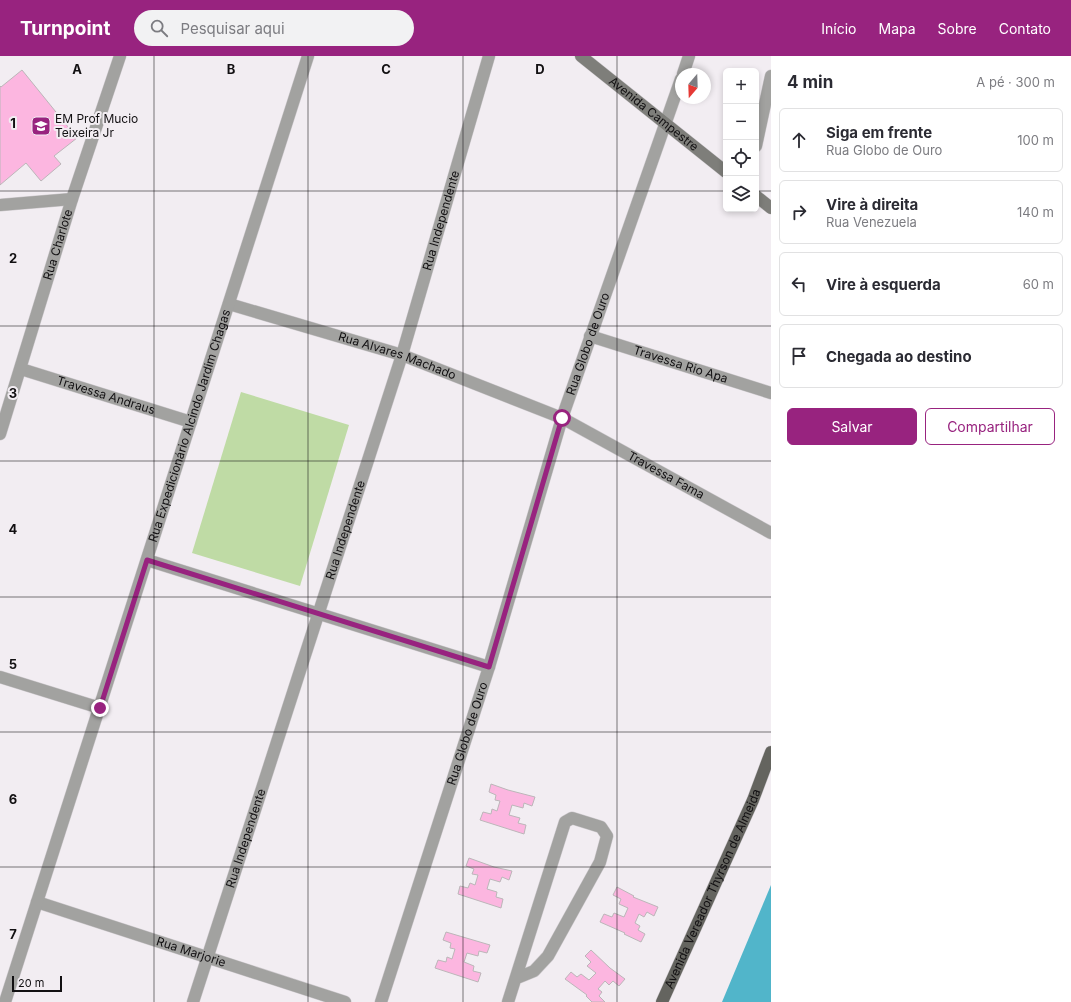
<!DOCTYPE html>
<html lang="pt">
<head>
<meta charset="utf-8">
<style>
	body { margin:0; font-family:Inter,sans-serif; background:#f2f2f3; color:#2b2b33 }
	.controls { position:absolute; right:12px; top:12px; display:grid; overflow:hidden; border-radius:6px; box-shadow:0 2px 6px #0003 }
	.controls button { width:36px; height:36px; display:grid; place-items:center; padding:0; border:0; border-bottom:1px solid #e1e1e2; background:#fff; color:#2b2b33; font:20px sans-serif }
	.compass { position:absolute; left:675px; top:12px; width:36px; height:36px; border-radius:50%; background:#fff; box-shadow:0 2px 6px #0003; rotate:199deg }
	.scale { position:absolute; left:12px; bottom:10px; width:50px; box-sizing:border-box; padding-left:4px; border:2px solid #121012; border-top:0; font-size:11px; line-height:14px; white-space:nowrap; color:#121012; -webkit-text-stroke:3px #f2edf2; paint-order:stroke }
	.stop { position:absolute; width:12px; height:12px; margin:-9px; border:3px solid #98237f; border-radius:50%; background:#fff }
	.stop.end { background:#98237f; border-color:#fff; box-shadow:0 1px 4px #0008 }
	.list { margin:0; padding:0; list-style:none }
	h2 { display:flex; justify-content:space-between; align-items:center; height:52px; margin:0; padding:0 16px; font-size:17px }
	h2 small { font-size:13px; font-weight:400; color:#7c7c81 }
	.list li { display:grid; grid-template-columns:26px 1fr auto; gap:12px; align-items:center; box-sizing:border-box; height:64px; margin:0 8px 8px; padding:0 8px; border:1px solid #e1e1e2; border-radius:6px }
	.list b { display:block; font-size:15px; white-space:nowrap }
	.list p { margin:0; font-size:13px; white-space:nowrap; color:#7c7c81 }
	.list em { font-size:13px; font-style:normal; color:#7c7c81 }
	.actions { display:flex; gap:8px; padding:12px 16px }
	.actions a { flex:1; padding:9px 0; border:1px solid #98237f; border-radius:6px; text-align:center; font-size:14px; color:#98237f }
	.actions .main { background:#98237f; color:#fff }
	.icon { flex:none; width:22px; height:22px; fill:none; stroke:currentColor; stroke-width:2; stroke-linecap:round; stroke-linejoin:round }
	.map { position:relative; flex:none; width:771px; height:946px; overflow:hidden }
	header { display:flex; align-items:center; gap:24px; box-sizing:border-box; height:56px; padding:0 20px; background:#98237f; color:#fff }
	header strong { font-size:19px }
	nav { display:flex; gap:22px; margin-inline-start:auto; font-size:14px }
	.search { width:280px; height:36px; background:#f2f2f3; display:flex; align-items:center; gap:10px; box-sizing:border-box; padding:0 14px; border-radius:22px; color:#7c7c81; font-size:15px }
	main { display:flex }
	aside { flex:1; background:#fff }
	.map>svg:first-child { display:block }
	.green { fill:#bfdba5 }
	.water { fill:#51b5ca }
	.building { fill:#fcb6e0; stroke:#bcb6b9 }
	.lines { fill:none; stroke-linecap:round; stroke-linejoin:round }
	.street-casing { stroke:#cecace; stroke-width:13 }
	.secondary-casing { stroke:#cecace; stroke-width:13 }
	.primary-casing { stroke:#cecace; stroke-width:13 }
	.street { stroke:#a2a2a0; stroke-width:12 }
	.secondary { stroke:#7e7e7a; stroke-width:12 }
	.primary { stroke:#64645f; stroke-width:12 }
	.route { stroke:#98237f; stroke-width:5 }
	.grid { fill:none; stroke:#121012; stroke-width:1; stroke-opacity:0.55 }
	.labels { text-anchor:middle; stroke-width:4; stroke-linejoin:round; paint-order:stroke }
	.street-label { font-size:12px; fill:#121012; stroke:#f2edf2 }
	.poi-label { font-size:12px; fill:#121012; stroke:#f2edf2; text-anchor:start }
	.grid-label { font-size:13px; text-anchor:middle; font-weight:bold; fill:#121012; stroke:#f2edf2; stroke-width:4; stroke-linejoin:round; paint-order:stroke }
</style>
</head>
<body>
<header>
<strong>Turnpoint</strong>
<div class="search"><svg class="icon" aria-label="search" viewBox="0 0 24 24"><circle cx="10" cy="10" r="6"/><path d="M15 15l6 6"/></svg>Pesquisar aqui</div>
<nav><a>Início</a><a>Mapa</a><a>Sobre</a><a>Contato</a></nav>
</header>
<main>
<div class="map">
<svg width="771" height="946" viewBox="0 0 771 946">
	<rect width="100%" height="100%" fill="#f2edf2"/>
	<path class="green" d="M241 336 349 369 300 530 192 497Z"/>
	<path class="water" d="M771 829V946H722Z"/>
	<g class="building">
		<path d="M22 14 77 82 54 100 61 108 41 125 26 107 0 129V30L1 31Z"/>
		<path d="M491 728 508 734 535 741 532 750 524 747 523 752 512 749 509 759 520 762 518 767 526 769 524 778 480 764 483 756 491 758 492 753 497 755 500 745 495 744 496 739 489 736Z"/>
		<path d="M469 802 494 811 512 815 509 824 502 821 500 826 490 823 487 833 497 836 496 841 503 843 501 852 458 838 460 830 468 832 470 827 475 829 478 819 472 818 474 813 466 810Z"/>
		<path d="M617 831 634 840 633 841 658 851 654 860 647 856 644 861 639 858 635 867 640 870 638 874 645 878 641 886 624 878 625 877 600 866 604 858 612 861 614 857 624 861 628 852 619 848 621 843 613 839Z"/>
		<path d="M446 876 490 889 487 897 479 895 478 900 467 897 464 906 474 910 473 915 481 917 478 926 435 912 438 904 446 906 447 901 452 903 455 893 450 892 451 887 443 884Z"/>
		<path d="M591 894 610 912 625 923 619 930 613 925 609 929 605 925 598 933 602 936 599 940 605 946H592L586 940 587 939 565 923 571 916 577 921 581 918 589 924 596 917 587 910 591 906 585 900Z"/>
	</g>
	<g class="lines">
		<g class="street-casing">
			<g id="street">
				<path d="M683 18 689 0"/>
				<path d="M756 90 771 20"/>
				<path d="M0 149 72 143"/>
				<path id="s1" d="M229 248 402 299 562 362 771 477"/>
				<path id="s2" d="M590 280 771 337"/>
				<path id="s3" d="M21 313 191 366"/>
				<path id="s4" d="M0 378 72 143 120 0"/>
				<path d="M147 504 489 611"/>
				<path d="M0 621 100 652"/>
				<path id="s5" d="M37 846 345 946"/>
				<path id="s6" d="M5 946 308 0"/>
				<path id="s7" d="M193 946 402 299 489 0"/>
				<path id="s8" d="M381 946 489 611 562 362 681 23"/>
				<path d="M508 946 565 766 572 762 601 771 607 780 600 806 548 900 534 915 517 922"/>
			</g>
		</g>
		<g class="secondary-casing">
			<g id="secondary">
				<path id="s9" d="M581 0 726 116"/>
				<path d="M756 140 771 152"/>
			</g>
		</g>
		<g class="primary-casing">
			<g id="primary">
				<path id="s10" d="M662 946 753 744 771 696"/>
			</g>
		</g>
		<use href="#street" class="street"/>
		<use href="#secondary" class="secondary"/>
		<use href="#primary" class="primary"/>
	</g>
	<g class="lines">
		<path class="route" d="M100 652 147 504 489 611 562 362"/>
	</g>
	<path class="grid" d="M154 0V946M308 0V946M463 0V946M617 0V946M0 135H726M756 135H771M0 270H771M0 405H771M0 541H771M0 676H771M0 811H771"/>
	<defs>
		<g id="school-square" transform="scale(1)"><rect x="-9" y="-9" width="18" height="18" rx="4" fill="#98237f" stroke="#f2edf2"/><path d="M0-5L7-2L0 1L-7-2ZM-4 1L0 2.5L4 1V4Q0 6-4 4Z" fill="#fff"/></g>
	</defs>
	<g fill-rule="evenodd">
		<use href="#school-square" x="41" y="70"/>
	</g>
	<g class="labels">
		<g class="street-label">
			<text dy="4" stroke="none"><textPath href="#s9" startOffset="93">Avenida Campestre</textPath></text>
			<text dy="4" stroke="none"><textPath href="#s7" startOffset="820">Rua Independente</textPath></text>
			<text dy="4" stroke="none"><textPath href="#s4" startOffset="198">Rua Charlote</textPath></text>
			<text dy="4" stroke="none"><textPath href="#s8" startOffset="690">Rua Globo de Ouro</textPath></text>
			<text dy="4" stroke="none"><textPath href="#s1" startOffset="176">Rua Alvares Machado</textPath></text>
			<text dy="4" stroke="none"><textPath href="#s2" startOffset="95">Travessa Rio Apa</textPath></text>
			<text dy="4" stroke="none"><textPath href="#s3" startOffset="89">Travessa Andraus</textPath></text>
			<text dy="4" stroke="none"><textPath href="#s6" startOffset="605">Rua Expedicionário Alcindo Jardim Chagas</textPath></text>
			<text dy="4" stroke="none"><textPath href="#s1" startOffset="471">Travessa Fama</textPath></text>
			<text dy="4" stroke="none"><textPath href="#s7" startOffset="496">Rua Independente</textPath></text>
			<text dy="4" stroke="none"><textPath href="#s8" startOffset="282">Rua Globo de Ouro</textPath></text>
			<text dy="4" stroke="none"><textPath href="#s7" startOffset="172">Rua Independente</textPath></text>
			<text dy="4" stroke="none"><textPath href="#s10" startOffset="124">Avenida Vereador Thyrson de Almeida</textPath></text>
			<text dy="4" stroke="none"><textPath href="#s5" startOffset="162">Rua Marjorie</textPath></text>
		</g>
		<g class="poi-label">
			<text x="55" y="67">EM Prof Mucio<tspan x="55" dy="14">Teixeira Jr</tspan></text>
		</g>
	</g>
	<g class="grid-label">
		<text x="77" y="18">A</text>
		<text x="231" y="18">B</text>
		<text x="386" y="18">C</text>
		<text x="540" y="18">D</text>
		<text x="13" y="72">1</text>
		<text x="13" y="207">2</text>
		<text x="13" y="342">3</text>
		<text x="13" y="478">4</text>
		<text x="13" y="613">5</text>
		<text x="13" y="748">6</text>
		<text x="13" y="883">7</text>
	</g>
</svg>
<div class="controls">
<button>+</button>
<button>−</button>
<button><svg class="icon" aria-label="locate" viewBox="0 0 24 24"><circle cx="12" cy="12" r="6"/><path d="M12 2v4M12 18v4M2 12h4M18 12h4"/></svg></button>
<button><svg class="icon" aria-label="layers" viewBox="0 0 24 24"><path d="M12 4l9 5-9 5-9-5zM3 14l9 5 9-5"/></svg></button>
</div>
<svg class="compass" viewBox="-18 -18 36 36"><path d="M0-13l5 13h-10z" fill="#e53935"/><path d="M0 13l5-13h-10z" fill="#7c7c81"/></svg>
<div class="scale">20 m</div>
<div class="stop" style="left:562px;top:362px"></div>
<div class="stop end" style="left:100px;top:652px"></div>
</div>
<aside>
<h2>4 min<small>A pé · 300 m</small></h2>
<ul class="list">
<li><svg class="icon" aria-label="ahead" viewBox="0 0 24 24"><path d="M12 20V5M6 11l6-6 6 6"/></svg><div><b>Siga em frente</b><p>Rua Globo de Ouro</p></div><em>100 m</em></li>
<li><svg class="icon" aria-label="right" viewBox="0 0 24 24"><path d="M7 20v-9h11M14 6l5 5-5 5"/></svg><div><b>Vire à direita</b><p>Rua Venezuela</p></div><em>140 m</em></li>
<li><svg class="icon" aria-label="left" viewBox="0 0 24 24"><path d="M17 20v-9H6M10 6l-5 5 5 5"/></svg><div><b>Vire à esquerda</b></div><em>60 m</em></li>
<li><svg class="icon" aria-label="arrive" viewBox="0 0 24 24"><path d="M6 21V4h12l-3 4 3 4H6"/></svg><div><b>Chegada ao destino</b></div></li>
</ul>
<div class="actions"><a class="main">Salvar</a><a>Compartilhar</a></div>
</aside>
</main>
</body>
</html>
